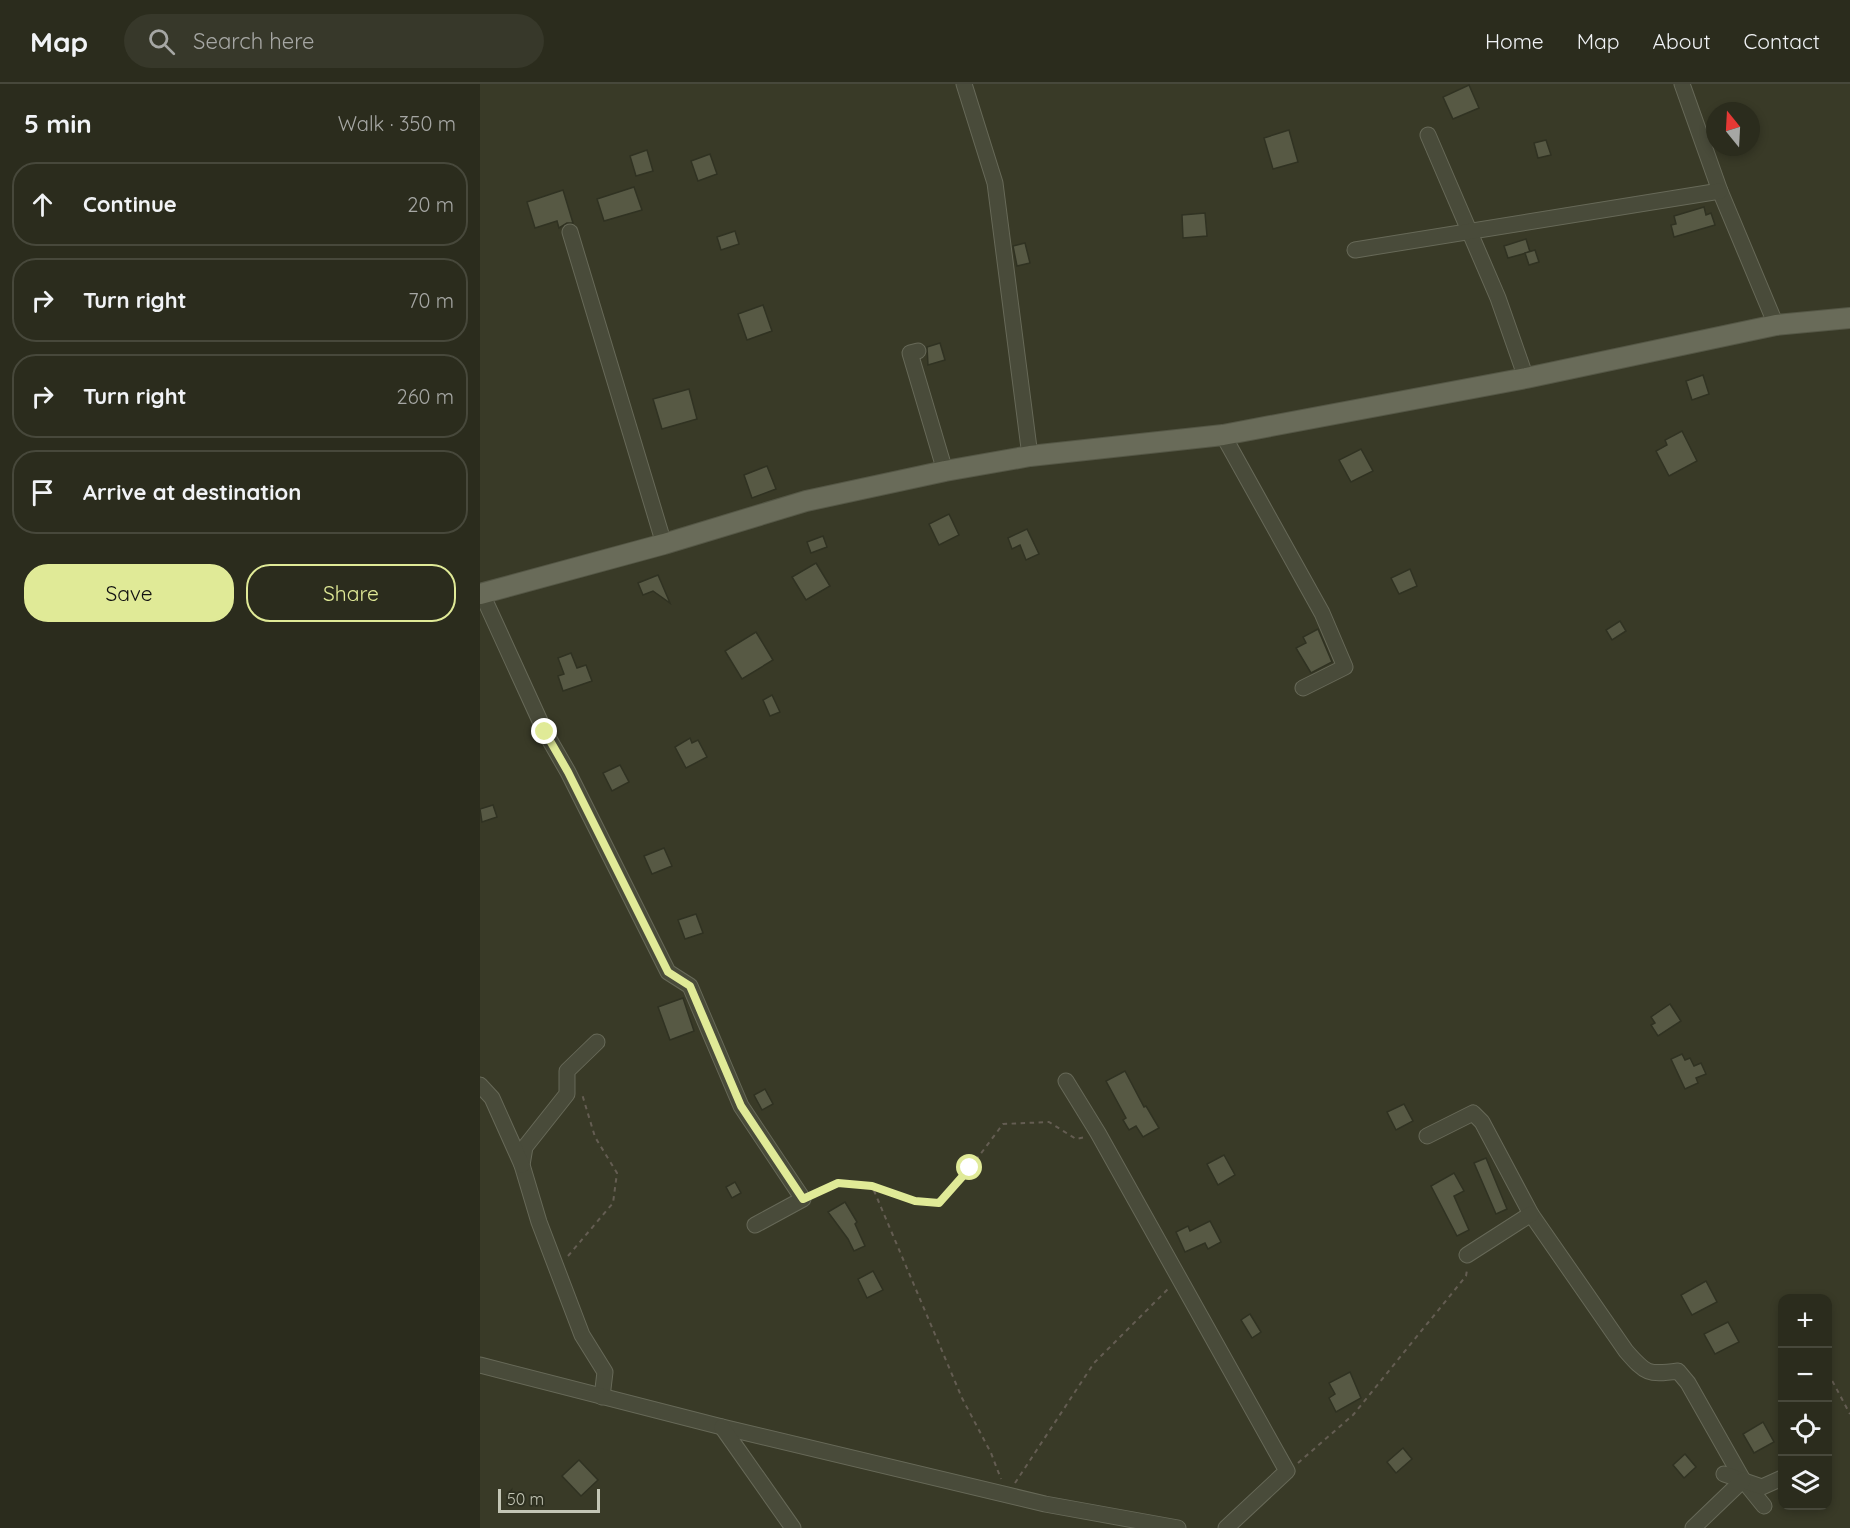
<!DOCTYPE html>
<html lang="en">
<head>
<meta charset="utf-8">
<style>
	body { margin:0; font-family:Quicksand,sans-serif; background:#37382a; color:#f1f3f6 }
	.controls { position:absolute; right:18px; bottom:18px; display:grid; overflow:hidden; border-radius:12px; box-shadow:0 3px 9px #0003 }
	.controls button { width:54px; height:54px; display:grid; place-items:center; padding:0; border:0; border-bottom:2px solid #47483b; background:#2b2c1d; color:#f1f3f6; font:30px sans-serif }
	.compass { position:absolute; left:1226px; top:18px; width:54px; height:54px; border-radius:50%; background:#2b2c1d; box-shadow:0 3px 9px #0003; rotate:342deg }
	.scale { position:absolute; left:18px; bottom:15px; width:102px; box-sizing:border-box; padding-left:6px; border:3px solid #c4c6b6; border-top:0; font-size:16px; line-height:21px; white-space:nowrap; color:#c4c6b6; -webkit-text-stroke:4px #2e3020; paint-order:stroke }
	.stop { position:absolute; width:18px; height:18px; margin:-14px; border:4px solid #e0ea97; border-radius:50%; background:#fff }
	.stop.end { background:#e0ea97; border-color:#fff; box-shadow:0 2px 6px #0008 }
	.list { margin:0; padding:0; list-style:none }
	h2 { display:flex; justify-content:space-between; align-items:center; height:78px; margin:0; padding:0 24px; font-size:26px }
	h2 small { font-size:20px; font-weight:400; color:#a6a7a4 }
	.list li { display:grid; grid-template-columns:39px 1fr auto; gap:18px; align-items:center; box-sizing:border-box; height:84px; margin:0 12px 12px; padding:0 12px; border:2px solid #47483b; border-radius:24px }
	.list b { display:block; font-size:22px; white-space:nowrap }
	.list em { font-size:20px; font-style:normal; color:#a6a7a4 }
	.actions { display:flex; gap:12px; padding:18px 24px }
	.actions a { flex:1; padding:14px 0; border:2px solid #e0ea97; border-radius:24px; text-align:center; font-size:21px; color:#e0ea97 }
	.actions .main { background:#e0ea97; color:#111 }
	.icon { flex:none; width:33px; height:33px; fill:none; stroke:currentColor; stroke-width:2; stroke-linecap:round; stroke-linejoin:round }
	.map { position:relative; flex:none; width:1370px; height:1444px; overflow:hidden }
	header { display:flex; align-items:center; gap:36px; box-sizing:border-box; height:84px; padding:0 30px; background:#2b2c1d; border-bottom:2px solid #47483b }
	header strong { font-size:28px }
	nav { display:flex; gap:33px; margin-inline-start:auto; font-size:21px }
	.search { width:420px; height:54px; background:#37382a; display:flex; align-items:center; gap:15px; box-sizing:border-box; padding:0 21px; border-radius:33px; color:#a6a7a4; font-size:22px }
	main { display:flex }
	aside { flex:1; background:#2b2c1d }
	.map>svg:first-child { display:block }
	.building { fill:#575944; stroke:#303222; stroke-width:1.5 }
	.lines { fill:none; stroke-linecap:round; stroke-linejoin:round }
	.minor-casing { stroke:#676958; stroke-width:17 }
	.major-casing { stroke:#555746; stroke-width:22 }
	.path { stroke:#645d52; stroke-width:2; stroke-dasharray:4.5 4.5; stroke-linecap:butt }
	.minor { stroke:#494b3a; stroke-width:15 }
	.major { stroke:#696b59; stroke-width:20 }
	.route { stroke:#e0ea97; stroke-width:8 }
</style>
</head>
<body>
<header>
<strong>Map</strong>
<div class="search"><svg class="icon" aria-label="search" viewBox="0 0 24 24"><circle cx="10" cy="10" r="6"/><path d="M15 15l6 6"/></svg>Search here</div>
<nav><a>Home</a><a>Map</a><a>About</a><a>Contact</a></nav>
</header>
<main>
<aside>
<h2>5 min<small>Walk · 350 m</small></h2>
<ul class="list">
<li><svg class="icon" aria-label="ahead" viewBox="0 0 24 24"><path d="M12 20V5M6 11l6-6 6 6"/></svg><div><b>Continue</b></div><em>20 m</em></li>
<li><svg class="icon" aria-label="right" viewBox="0 0 24 24"><path d="M7 20v-9h11M14 6l5 5-5 5"/></svg><div><b>Turn right</b></div><em>70 m</em></li>
<li><svg class="icon" aria-label="right" viewBox="0 0 24 24"><path d="M7 20v-9h11M14 6l5 5-5 5"/></svg><div><b>Turn right</b></div><em>260 m</em></li>
<li><svg class="icon" aria-label="arrive" viewBox="0 0 24 24"><path d="M6 21V4h12l-3 4 3 4H6"/></svg><div><b>Arrive at destination</b></div></li>
</ul>
<div class="actions"><a class="main">Save</a><a>Share</a></div>
</aside>
<div class="map">
<svg width="1370" height="1444" viewBox="0 0 1370 1444">
	<rect width="100%" height="100%" fill="#393a27"/>
	<g class="building">
		<path d="M989 1 999 24 973 35 963 13Z"/>
		<path d="M809 46 818 78 793 85 784 54Z"/>
		<path d="M1066 56 1071 71 1058 74 1054 59Z"/>
		<path d="M167 66 173 87 156 92 150 72Z"/>
		<path d="M230 70 237 90 218 97 211 77Z"/>
		<path d="M154 103 162 126 124 137 117 115Z"/>
		<path d="M83 106 93 139H87L79 144 77 137 55 144 47 118Z"/>
		<path d="M1224 123 1226 131 1231 129 1235 141 1194 153 1191 141 1196 140 1194 132Z"/>
		<path d="M725 129 727 152 703 154 702 131Z"/>
		<path d="M255 147 259 160 241 166 237 153Z"/>
		<path d="M1046 155 1050 168 1028 174 1024 162Z"/>
		<path d="M545 159 550 179 537 182 533 162Z"/>
		<path d="M1055 166 1059 178 1049 181 1045 169Z"/>
		<path d="M283 221 292 247 267 256 258 230Z"/>
		<path d="M460 259 465 276 448 281 447 263Z"/>
		<path d="M1223 291 1229 310 1212 316 1206 297Z"/>
		<path d="M209 305 217 335 182 345 173 315Z"/>
		<path d="M1202 347 1217 377 1189 392 1176 367 1187 361 1185 356Z"/>
		<path d="M881 365 893 387 871 398 859 376Z"/>
		<path d="M287 382 296 405 272 414 264 391Z"/>
		<path d="M469 430 479 451 459 461 449 440Z"/>
		<path d="M547 445 559 470 546 476 540 461 532 465 528 454Z"/>
		<path d="M343 452 347 463 331 469 327 458Z"/>
		<path d="M336 479 350 502 326 516 312 493Z"/>
		<path d="M930 485 937 502 919 510 911 494Z"/>
		<path d="M178 491 190 519 173 507 163 511 158 499Z"/>
		<path d="M1140 537 1146 547 1132 556 1126 546Z"/>
		<path d="M838 545 852 578 831 589 816 564 826 559 823 553Z"/>
		<path d="M276 548 293 576 262 595 245 567Z"/>
		<path d="M91 569 97 584 106 581 112 597 83 607 78 592 84 590 78 574Z"/>
		<path d="M292 611 300 628 290 632 283 616Z"/>
		<path d="M210 654 212 659 218 656 227 673 206 684 195 663Z"/>
		<path d="M140 681 149 698 132 707 123 689Z"/>
		<path d="M13 721 17 733 2 738 0 725Z"/>
		<path d="M184 764 192 782 172 790 164 772Z"/>
		<path d="M216 830 223 849 205 855 198 836Z"/>
		<path d="M203 914 214 947 190 956 178 923Z"/>
		<path d="M1190 920 1201 937 1178 952 1171 941 1175 939 1171 933Z"/>
		<path d="M1202 970 1205 976 1210 974 1214 982 1221 979 1226 990 1216 994 1218 999 1205 1005 1191 975Z"/>
		<path d="M645 987 664 1023 666 1022 679 1044 663 1053 656 1042 649 1046 643 1036 646 1034 626 997Z"/>
		<path d="M285 1005 293 1020 282 1026 274 1011Z"/>
		<path d="M924 1020 933 1037 916 1046 907 1028Z"/>
		<path d="M744 1071 755 1091 738 1101 727 1080Z"/>
		<path d="M1006 1074 1027 1125 1016 1130 994 1079Z"/>
		<path d="M974 1089 984 1107 974 1112 989 1146 977 1152 951 1102Z"/>
		<path d="M255 1098 261 1109 252 1114 246 1103Z"/>
		<path d="M365 1118 377 1138 375 1140 385 1162 374 1167 368 1155 348 1128Z"/>
		<path d="M730 1137 741 1158 728 1165 725 1159 705 1168 696 1148 708 1142 710 1147Z"/>
		<path d="M393 1187 403 1206 387 1214 378 1195Z"/>
		<path d="M1226 1197 1237 1218 1212 1231 1201 1211Z"/>
		<path d="M770 1230 781 1248 772 1254 761 1236Z"/>
		<path d="M1248 1238 1259 1258 1235 1270 1224 1250Z"/>
		<path d="M870 1288 881 1314 856 1328 849 1314 855 1310 849 1299Z"/>
		<path d="M1283 1338 1294 1358 1274 1369 1263 1350Z"/>
		<path d="M923 1364 932 1375 916 1389 907 1378Z"/>
		<path d="M1205 1370 1216 1383 1204 1394 1193 1381Z"/>
		<path d="M99 1376 118 1396 101 1412 82 1392Z"/>
	</g>
	<g class="lines">
		<g class="minor-casing">
			<g id="minor">
				<path d="M484 0 515 99 550 372"/>
				<path d="M1202 0 1240 107 1296 241"/>
				<path d="M948 51 1018 214 1046 294"/>
				<path d="M90 148 184 460"/>
				<path d="M875 166 1240 107"/>
				<path d="M438 267 430 269 465 387"/>
				<path d="M743 351 842 529 865 583 823 604"/>
				<path d="M2 510 65 648 88 688 188 888 210 902 261 1022 323 1115 275 1141"/>
				<path d="M117 958 87 987V1010L45 1063 42 1081 59 1138 102 1251 125 1288 122 1313"/>
				<path d="M586 997 618 1049 807 1387 746 1444"/>
				<path d="M0 1001 12 1014 42 1081"/>
				<path d="M947 1052 993 1029 1002 1038 1051 1130 1146 1267C1166 1290 1168 1291 1198 1287L1208 1299 1263 1396 1284 1422"/>
				<path d="M987 1171 1051 1130"/>
				<path d="M0 1281 242 1343 565 1420 698 1444"/>
				<path d="M242 1343 313 1444"/>
				<path d="M1244 1390 1282 1403 1302 1394"/>
				<path d="M1213 1444 1263 1396"/>
			</g>
		</g>
		<g class="major-casing">
			<path id="major" d="M0 510 184 460 326 417 465 387 550 372 743 351 1046 294 1296 241 1370 234"/>
		</g>
		<g class="path">
			<path d="M392 1102 435 1117 459 1119 490 1084 523 1040 569 1038 596 1055 605 1053"/>
			<path d="M336 1109 358 1099 392 1102 482 1314 511 1369 521 1395"/>
			<path d="M88 1172 133 1119 137 1089 115 1053 102 1010"/>
			<path d="M1348 1289 1370 1330"/>
			<path d="M818 1379 873 1331 986 1192 987 1186"/>
			<path d="M535 1399 614 1279 689 1204"/>
		</g>
		<use href="#minor" class="minor"/>
		<use href="#major" class="major"/>
	</g>
	<g class="lines">
		<path class="route" d="M65 648 88 688 188 888 210 902 261 1022 323 1115 358 1099 392 1102 435 1117 459 1119 490 1084"/>
	</g>
</svg>
<div class="controls">
<button>+</button>
<button>−</button>
<button><svg class="icon" aria-label="locate" viewBox="0 0 24 24"><circle cx="12" cy="12" r="6"/><path d="M12 2v4M12 18v4M2 12h4M18 12h4"/></svg></button>
<button><svg class="icon" aria-label="layers" viewBox="0 0 24 24"><path d="M12 4l9 5-9 5-9-5zM3 14l9 5 9-5"/></svg></button>
</div>
<svg class="compass" viewBox="-18 -18 36 36"><path d="M0-13l5 13h-10z" fill="#e53935"/><path d="M0 13l5-13h-10z" fill="#a6a7a4"/></svg>
<div class="scale">50 m</div>
<div class="stop" style="left:490px;top:1084px"></div>
<div class="stop end" style="left:65px;top:648px"></div>
</div>
</main>
</body>
</html>
